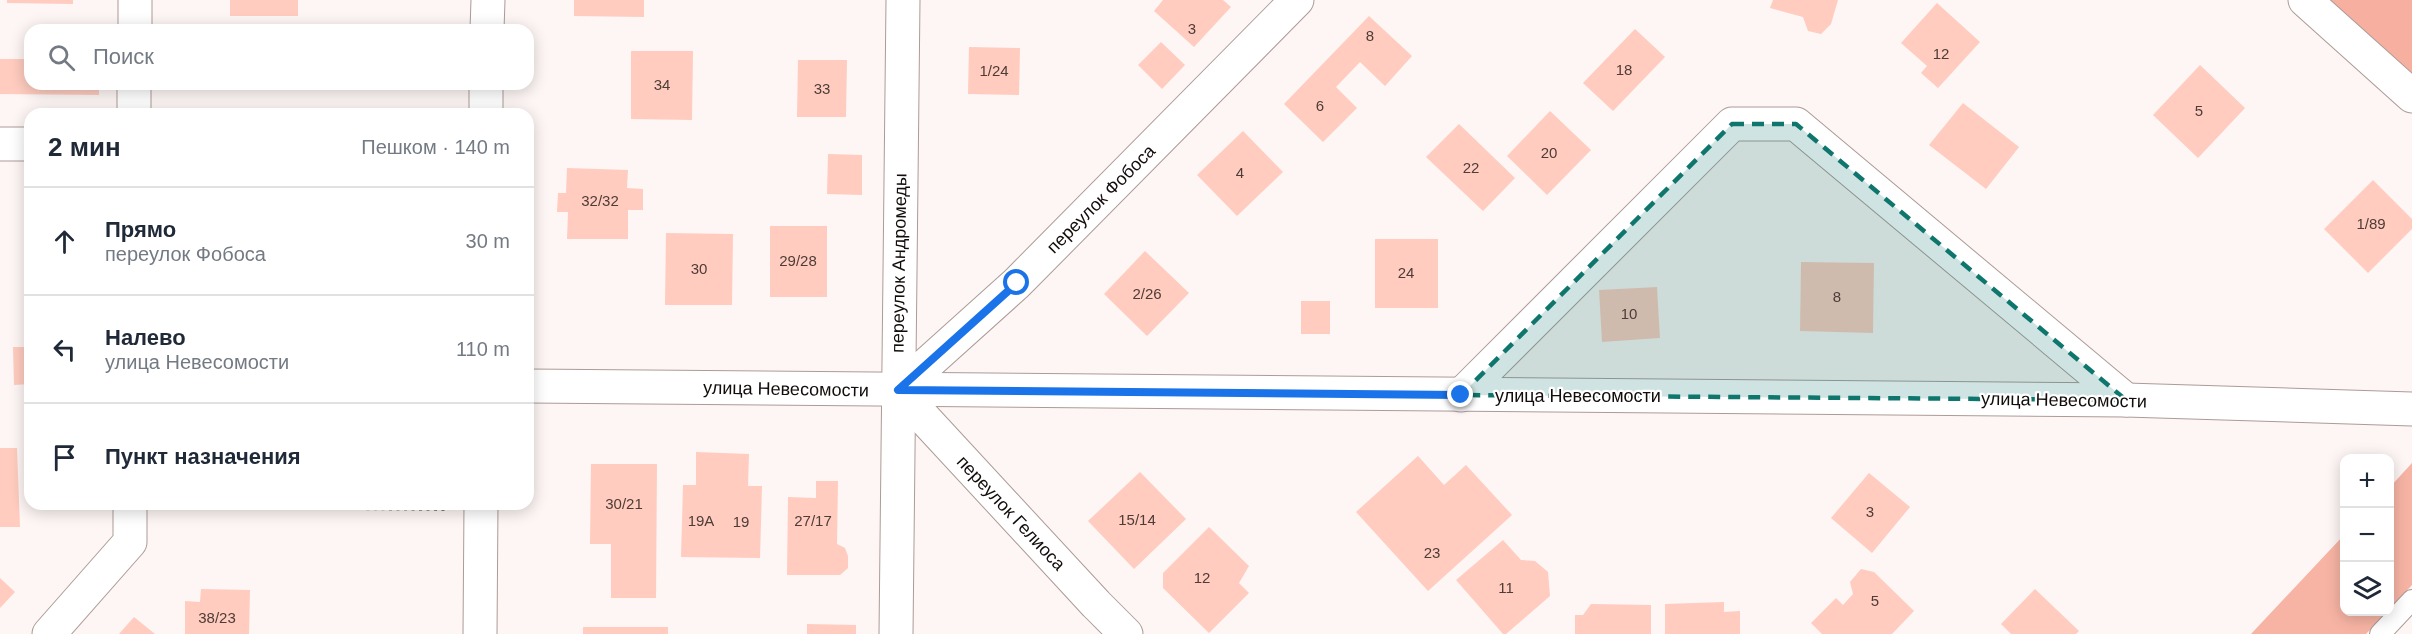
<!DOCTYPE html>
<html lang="ru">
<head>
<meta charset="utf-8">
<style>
	body { margin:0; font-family:Helvetica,sans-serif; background:#f6f6f7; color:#1f2937 }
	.controls { position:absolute; right:18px; bottom:18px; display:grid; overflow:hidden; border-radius:12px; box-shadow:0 3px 15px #0003 }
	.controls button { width:54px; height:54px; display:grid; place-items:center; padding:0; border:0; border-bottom:2px solid #e0e1e3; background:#fff; color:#1f2937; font:30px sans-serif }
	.stop { position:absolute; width:18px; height:18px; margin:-14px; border:4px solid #1a73e8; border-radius:50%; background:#fff }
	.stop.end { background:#1a73e8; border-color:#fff; box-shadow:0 2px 6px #0008 }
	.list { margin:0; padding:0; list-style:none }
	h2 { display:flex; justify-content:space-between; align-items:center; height:78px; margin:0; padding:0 24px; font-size:26px }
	h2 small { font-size:20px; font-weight:400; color:#747a83 }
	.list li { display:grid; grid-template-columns:39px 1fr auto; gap:18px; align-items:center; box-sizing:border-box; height:108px; padding:0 24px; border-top:2px solid #e0e1e3 }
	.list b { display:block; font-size:22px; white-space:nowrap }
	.list p { margin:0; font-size:20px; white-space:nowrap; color:#747a83 }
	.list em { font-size:20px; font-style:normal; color:#747a83 }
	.icon { flex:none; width:33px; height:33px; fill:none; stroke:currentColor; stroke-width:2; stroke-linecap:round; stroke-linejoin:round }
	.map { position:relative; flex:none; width:2412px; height:634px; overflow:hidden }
	.search { position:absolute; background:#fff; box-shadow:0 3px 15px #0003; left:24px; top:24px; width:510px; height:66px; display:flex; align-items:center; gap:15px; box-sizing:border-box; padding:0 21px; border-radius:18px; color:#747a83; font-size:22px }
	.panel { position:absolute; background:#fff; box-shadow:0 3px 15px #0003; left:24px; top:108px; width:510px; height:402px; border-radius:18px }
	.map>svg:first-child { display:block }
	.green { fill:#f7b0a0 }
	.forest { fill:#f7b4a4 }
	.building { fill:#ffccbf }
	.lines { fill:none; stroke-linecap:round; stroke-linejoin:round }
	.lane-casing { stroke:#ac9b97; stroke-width:22 }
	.street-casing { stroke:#ac9b97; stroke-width:35 }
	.path { stroke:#817b79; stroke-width:4; stroke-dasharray:3 4.5; stroke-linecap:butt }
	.lane { stroke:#fff; stroke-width:20 }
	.street { stroke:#fff; stroke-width:33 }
	.route { stroke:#1a73e8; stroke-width:8 }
	.marked { fill:#0f766e; fill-opacity:0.2; stroke:#0f766e; stroke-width:4.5; stroke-dasharray:12 8; stroke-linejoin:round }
	.labels { text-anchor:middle; stroke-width:4.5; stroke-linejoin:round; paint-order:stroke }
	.number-label { font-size:15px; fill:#4d3c37 }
	.street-label { font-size:18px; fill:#120c0a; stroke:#fff }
</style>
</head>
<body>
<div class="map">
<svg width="2412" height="634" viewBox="0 0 2412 634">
	<rect width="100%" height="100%" fill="#fdf6f4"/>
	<path class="green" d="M2288 0H2412V110Z"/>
	<g class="forest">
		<path d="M2412 463V585L2390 609V487Z"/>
		<path d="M2344 535V612H2387L2366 634H2251Z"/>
	</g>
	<g class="building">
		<path d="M7 0H73V4L7 3Z"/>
		<rect x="230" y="0" width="68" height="16"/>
		<path d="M574 0H644V17L574 16Z"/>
		<path d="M1163 0H1223L1231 7 1194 47 1154 11Z"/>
		<path d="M1773 0H1838L1831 24 1821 34 1808 31 1803 17 1770 8Z"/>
		<path d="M1937 3 1980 42 1938 88 1921 73 1927 66 1901 43Z"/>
		<path d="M1369 16 1412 56 1385 86 1360 62 1336 87 1357 108 1323 142 1284 104Z"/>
		<path d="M1635 29 1665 57 1613 111 1583 83Z"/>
		<path d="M1161 42 1185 65 1162 89 1138 65Z"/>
		<path d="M969 47 1020 48 1019 95 968 94Z"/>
		<path d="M631 51H693L692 120 631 119Z"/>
		<path d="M0 59H30V84H99V95L0 94Z"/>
		<path d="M798 60H847L846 117H797Z"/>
		<path d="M2200 65 2245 108 2198 158 2153 115Z"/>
		<path d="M1963 103 2019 147 1986 189 1929 145Z"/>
		<path d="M1550 111 1591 150 1547 195 1507 156Z"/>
		<path d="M1459 124 1515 178 1483 211 1426 157Z"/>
		<path d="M1243 131 1283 172 1237 216 1197 175Z"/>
		<path d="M828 154 862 155V195L827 194Z"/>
		<path d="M567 168 628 170 627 188 643 189V210H628V239H567L568 212H557L558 193H566Z"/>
		<path d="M2373 180 2412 219V229L2368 273 2324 229Z"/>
		<rect x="770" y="226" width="57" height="71"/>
		<path d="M666 233 733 234 732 305H665Z"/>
		<rect x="1375" y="239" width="63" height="69"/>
		<path d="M1145 251 1189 293 1147 336 1104 294Z"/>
		<path d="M1801 262 1874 263 1873 333 1800 331Z"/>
		<path d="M1657 287 1660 338 1602 342 1599 290Z"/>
		<rect x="1301" y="301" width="29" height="33"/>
		<path d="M13 347H30V384L14 385Z"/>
		<path d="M0 448H17L20 527H0Z"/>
		<path d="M696 452 749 454 748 486H762L760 558 681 557 683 485H696Z"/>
		<path d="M1418 456 1444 485 1466 465 1512 515 1428 591 1356 512Z"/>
		<path d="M591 464H657L656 598H611V544H590Z"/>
		<path d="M1140 472 1186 519 1134 569 1088 521Z"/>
		<path d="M1869 473 1910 507 1872 553 1831 518Z"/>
		<path d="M816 481H838L837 544 845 548 848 556V568L840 575H787L788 497 816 498Z"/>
		<path d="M1209 527 1249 566 1239 583 1249 593 1209 633 1163 588V573Z"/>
		<path d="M1503 540 1521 560 1535 561 1548 572 1550 596 1506 634H1503L1456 580Z"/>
		<path d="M1861 569 1874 572 1914 611 1892 634H1822L1811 623 1836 598 1843 605 1853 594 1850 582Z"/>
		<path d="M0 578 15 592 0 608Z"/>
		<path d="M201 589 250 590 249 634H185V601L200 602Z"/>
		<path d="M2035 589 2079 631 2076 634H2011L2001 624Z"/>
		<path d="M1724 602V612L1740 611V634H1665V604Z"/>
		<path d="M1591 604 1651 605V634H1575V615H1583Z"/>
		<path d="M134 617 155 634H119Z"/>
		<path d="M807 624 856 625V634H807Z"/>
		<rect x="583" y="627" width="85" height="7"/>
	</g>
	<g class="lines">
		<g class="lane-casing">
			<path id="lane" d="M2380 634 2412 600"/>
		</g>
		<g class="street-casing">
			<g id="street">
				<path d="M2305 0 2412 96"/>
				<path d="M135 30V0"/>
				<path d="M487 30 488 0"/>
				<path d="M134 114V84"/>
				<path d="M486 114V84"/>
				<path d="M0 144H30"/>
				<path d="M528 386 2126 400 2412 409"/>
				<path d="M1461 395 1732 124H1796L2126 400"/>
				<path d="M49 634 130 542V504"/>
				<path d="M480 634 481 504"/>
				<path d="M896 634 903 0"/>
				<path d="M1126 634 1096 604 898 390 1017 283 1297 0"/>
			</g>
		</g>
		<path class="path" d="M164 506 448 509"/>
		<use href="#lane" class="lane"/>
		<use href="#street" class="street"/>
	</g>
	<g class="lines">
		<path class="route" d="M1017 283 898 390 1461 395"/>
	</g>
	<path class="marked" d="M1732 124H1796L2126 400 1461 395Z"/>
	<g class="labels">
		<g class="number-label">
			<text x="1192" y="34">3</text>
			<text x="1370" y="41">8</text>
			<text x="1941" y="59">12</text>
			<text x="1624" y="75">18</text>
			<text x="994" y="76">1/24</text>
			<text x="662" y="90">34</text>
			<text x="822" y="94">33</text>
			<text x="1320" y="111">6</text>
			<text x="2199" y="116">5</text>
			<text x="1549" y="158">20</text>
			<text x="1471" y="173">22</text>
			<text x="1240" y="178">4</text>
			<text x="600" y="206">32/32</text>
			<text x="2371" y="229">1/89</text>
			<text x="798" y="266">29/28</text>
			<text x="699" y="274">30</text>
			<text x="1406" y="278">24</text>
			<text x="1147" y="299">2/26</text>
			<text x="1837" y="302">8</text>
			<text x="1629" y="319">10</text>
			<text x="624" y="509">30/21</text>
			<text x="1870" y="517">3</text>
			<text x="1137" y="525">15/14</text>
			<text x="701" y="526">19А</text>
			<text x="813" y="526">27/17</text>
			<text x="741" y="527">19</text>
			<text x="1432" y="558">23</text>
			<text x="1202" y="583">12</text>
			<text x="1506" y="593">11</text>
			<text x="1875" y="606">5</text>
			<text x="217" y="623">38/23</text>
		</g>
		<g class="street-label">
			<text transform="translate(1101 199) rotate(-45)" y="6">переулок Фобоса</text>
			<text transform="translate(899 263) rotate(-89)" y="6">переулок Андромеды</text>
			<text transform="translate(786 389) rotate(1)" y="6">улица Невесомости</text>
			<text x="1578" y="402">улица Невесомости</text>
			<text transform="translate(2064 400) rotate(1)" y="6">улица Невесомости</text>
			<text transform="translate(1011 513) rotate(47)" y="6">переулок Гелиоса</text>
		</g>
	</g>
</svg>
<div class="controls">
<button>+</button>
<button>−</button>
<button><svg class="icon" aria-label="layers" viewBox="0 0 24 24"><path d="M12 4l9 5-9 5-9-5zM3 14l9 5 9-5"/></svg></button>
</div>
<div class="stop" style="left:1017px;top:283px"></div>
<div class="stop end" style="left:1461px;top:395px"></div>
<div class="search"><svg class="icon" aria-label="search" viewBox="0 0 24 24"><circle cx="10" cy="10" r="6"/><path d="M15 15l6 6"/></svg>Поиск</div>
<section class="panel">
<h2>2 мин<small>Пешком · 140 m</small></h2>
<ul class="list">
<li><svg class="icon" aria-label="ahead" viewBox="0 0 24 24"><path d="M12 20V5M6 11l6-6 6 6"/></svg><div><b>Прямо</b><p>переулок Фобоса</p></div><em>30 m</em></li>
<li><svg class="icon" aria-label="left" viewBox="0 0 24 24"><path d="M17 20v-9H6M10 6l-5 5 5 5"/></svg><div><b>Налево</b><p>улица Невесомости</p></div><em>110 m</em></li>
<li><svg class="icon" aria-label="arrive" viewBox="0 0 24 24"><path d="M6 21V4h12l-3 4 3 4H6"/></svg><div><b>Пункт назначения</b></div></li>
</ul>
</section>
</div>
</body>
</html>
